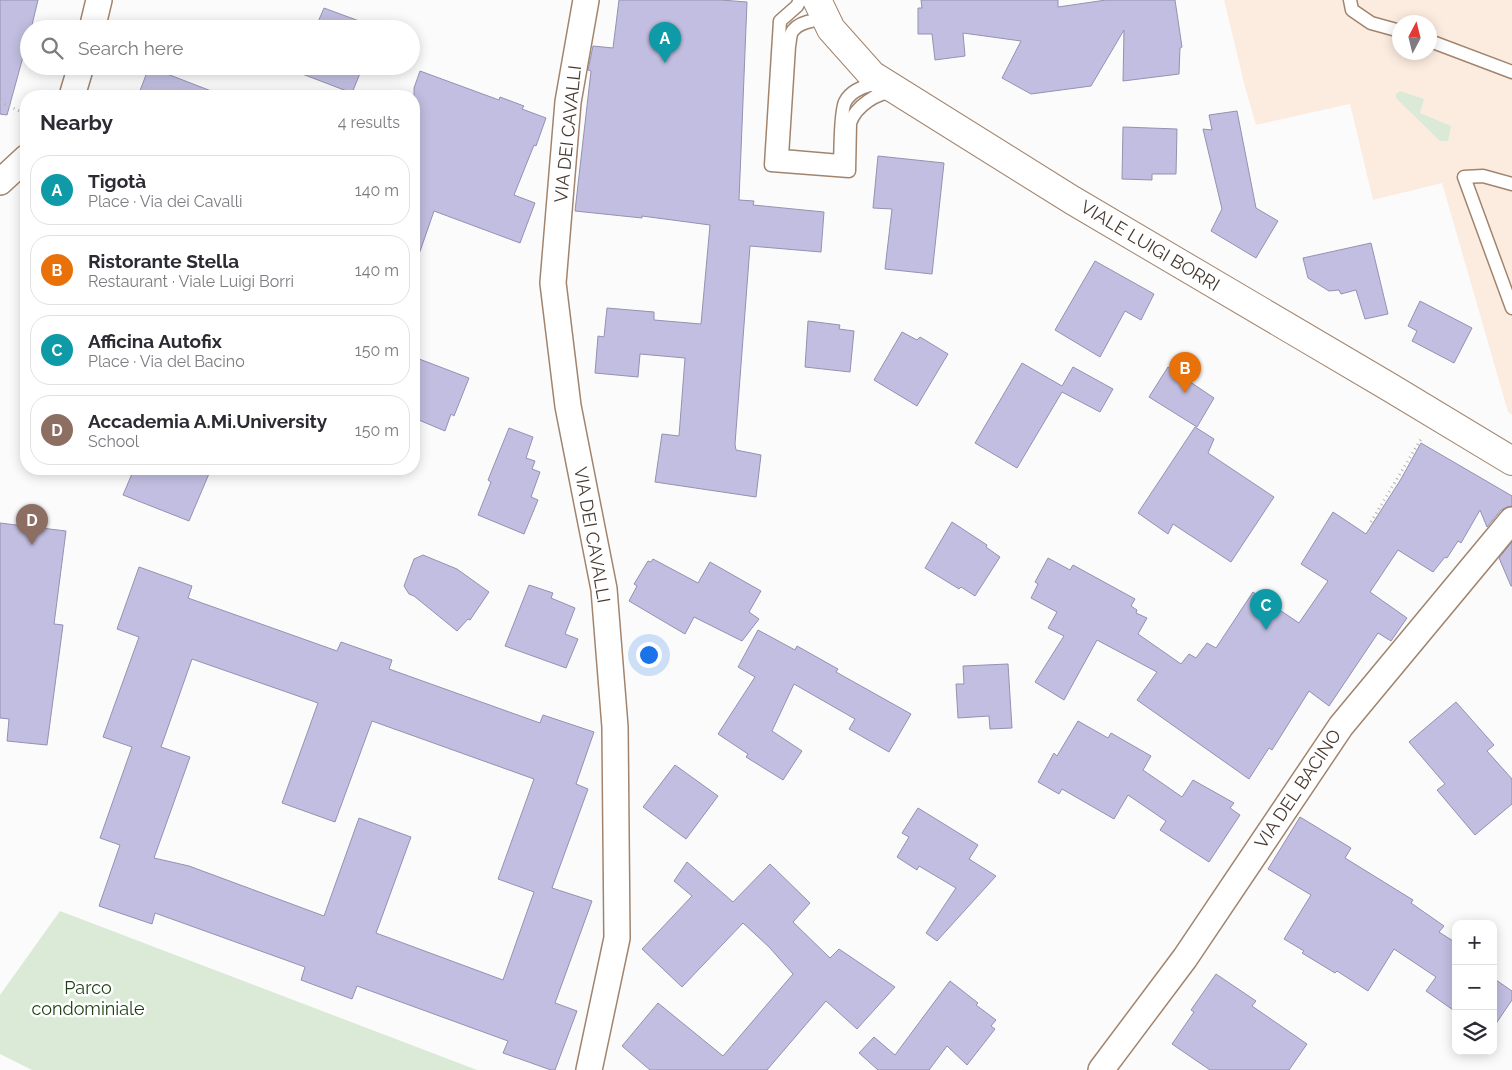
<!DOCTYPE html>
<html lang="en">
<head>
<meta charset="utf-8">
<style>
	body { margin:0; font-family:Raleway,sans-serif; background:#f2f2f3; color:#2b2b33 }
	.controls { position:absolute; right:15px; bottom:15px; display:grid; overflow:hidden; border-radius:10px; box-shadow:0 2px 12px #0003 }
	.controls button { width:45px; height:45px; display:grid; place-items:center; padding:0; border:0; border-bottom:1px solid #e1e1e2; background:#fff; color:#2b2b33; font:25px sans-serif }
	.compass { position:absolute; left:1392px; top:15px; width:45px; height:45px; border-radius:50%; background:#fff; box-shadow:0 2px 12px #0003; rotate:7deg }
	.you { position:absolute; left:648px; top:654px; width:18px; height:18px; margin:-12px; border:4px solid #fff; border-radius:50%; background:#1a73e8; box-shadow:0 0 0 8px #1a73e833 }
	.badge { display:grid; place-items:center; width:32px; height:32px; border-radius:50%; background:#111827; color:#fff; font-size:16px; font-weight:700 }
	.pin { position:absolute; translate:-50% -41px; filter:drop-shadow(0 1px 2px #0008) }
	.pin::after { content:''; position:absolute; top:26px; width:18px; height:15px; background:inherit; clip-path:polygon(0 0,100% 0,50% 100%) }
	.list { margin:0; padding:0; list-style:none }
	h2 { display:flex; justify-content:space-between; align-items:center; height:65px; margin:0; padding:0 20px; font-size:21px }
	h2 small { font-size:16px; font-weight:400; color:#7c7c81 }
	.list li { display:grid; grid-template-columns:32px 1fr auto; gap:15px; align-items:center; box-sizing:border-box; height:70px; margin:0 10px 10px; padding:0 10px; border:1px solid #e1e1e2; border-radius:20px }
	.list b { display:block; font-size:19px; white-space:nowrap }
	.list p { margin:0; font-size:16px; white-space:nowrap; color:#7c7c81 }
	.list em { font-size:16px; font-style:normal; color:#7c7c81 }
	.icon { flex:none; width:28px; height:28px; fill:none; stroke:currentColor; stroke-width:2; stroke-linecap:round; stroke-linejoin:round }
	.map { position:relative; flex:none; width:1512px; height:1070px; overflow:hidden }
	.search { position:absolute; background:#fff; box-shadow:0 2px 12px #0003; left:20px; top:20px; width:400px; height:55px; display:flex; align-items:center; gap:12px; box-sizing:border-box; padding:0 18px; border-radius:28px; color:#7c7c81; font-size:19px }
	.panel { position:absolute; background:#fff; box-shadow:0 2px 12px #0003; left:20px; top:90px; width:400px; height:385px; border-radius:20px }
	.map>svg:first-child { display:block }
	.built { fill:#fcece0; fill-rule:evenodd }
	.green { fill:#daead6 }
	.building { fill:#c1bee1; stroke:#9491b2; fill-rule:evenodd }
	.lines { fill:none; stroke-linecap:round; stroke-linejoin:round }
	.lane-casing { stroke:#a2846d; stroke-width:15 }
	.street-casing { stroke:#a2846d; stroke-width:28 }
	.secondary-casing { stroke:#a2846d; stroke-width:30 }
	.path { stroke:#b9b4b0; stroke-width:3; stroke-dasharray:1 4; stroke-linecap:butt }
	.lane { stroke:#fff; stroke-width:12 }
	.street { stroke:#fff; stroke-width:25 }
	.secondary { stroke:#fff; stroke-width:28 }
	.labels { text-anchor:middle; stroke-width:5; stroke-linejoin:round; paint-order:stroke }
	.street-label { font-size:18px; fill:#473a30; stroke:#fff }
	.park-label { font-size:18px; fill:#1c3f11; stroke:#fff }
</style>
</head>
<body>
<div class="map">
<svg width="1512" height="1070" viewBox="0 0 1512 1070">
	<rect width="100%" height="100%" fill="#fbfbfb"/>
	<path class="built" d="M1224 0H1512V415L1508 412 1442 183 1373 200 1350 104 1256 125 1245 87ZM1400 22H1430V52H1400Z"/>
	<g class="green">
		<path d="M1400 91 1424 99 1420 113 1451 126 1448 141H1440L1396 98V94Z"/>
		<path d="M60 911 477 1070H32L0 1054V995Z"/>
	</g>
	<g class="building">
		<path d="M0 0H38L31 29H29V35L7 115 0 114Z"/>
		<path d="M619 0H721L747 2 739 200 754 201 753 205 824 212 821 252 750 246 735 444 736 450 761 455 756 497 655 482 662 434 679 436 685 358 640 354 638 377 595 373 598 336 604 337 607 308 654 312V320L701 324 710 225 642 216V218L575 211 591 71 588 70 593 46 613 48Z"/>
		<path d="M921 0H1058V7L1106 0H1175L1182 47 1180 48 1179 74 1123 81 1124 30 1091 86 1031 94 1002 78 1021 41 963 33 965 56 935 60 932 34H918V8H922Z"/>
		<path d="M324 8 378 28 315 29Z"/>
		<path d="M300 66H363L352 93 297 72Z"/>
		<path d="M149 67 219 94V96H138Z"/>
		<path d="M420 71 499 100 500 97 524 106 522 109 546 118 536 146 534 145 514 195 535 203 520 243 434 211 417 260H414V88Z"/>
		<path d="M1237 111 1256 208 1278 221 1256 258 1211 231 1222 209 1203 129 1212 130 1209 115Z"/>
		<path d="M1123 127 1177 129 1176 174H1152V180L1122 179Z"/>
		<path d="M878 156 944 163 932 274 885 269 892 209 873 208Z"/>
		<path d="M1371 243 1388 314 1365 319 1356 290 1341 294 1339 290 1329 291 1308 278 1303 258Z"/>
		<path d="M1095 261 1154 294 1141 320 1125 311 1100 357 1055 330Z"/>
		<path d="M1420 301 1472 328 1454 363 1412 341 1417 331 1408 326Z"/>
		<path d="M808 321 840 325 839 329 854 331 850 372 805 367Z"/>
		<path d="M902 332 917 340 920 337 948 354 917 406 874 380Z"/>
		<path d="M414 357 469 378 454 416 451 414 445 431 414 418Z"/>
		<path d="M1022 363 1062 386 1073 367 1113 389 1100 412 1062 392 1017 468 975 443Z"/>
		<path d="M1168 367 1214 398 1197 427 1149 397Z"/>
		<path d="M1195 427 1214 439 1208 453 1274 497 1231 562 1173 524 1168 534 1138 513Z"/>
		<path d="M509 428 533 437 526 458 535 461 532 469 540 472 531 497 538 500 524 534 478 515 491 482 488 480Z"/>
		<path d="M1421 443 1512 496V506L1507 507 1501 510 1487 527 1480 510 1461 543 1458 541 1447 558 1445 557 1433 572 1398 550 1370 592 1407 618 1391 641 1378 633 1329 706 1309 691 1272 750 1269 748 1249 779 1137 700 1157 672 1097 640 1064 700 1035 682 1064 636 1048 628 1057 612 1031 598 1038 584 1035 582 1048 558 1070 570 1073 565 1135 599 1131 606 1137 610 1136 613 1147 618 1138 634 1181 664 1189 654 1196 658 1207 643 1216 648 1253 592 1299 623 1328 581 1301 564 1333 512 1366 534 1401 479Z"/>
		<path d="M134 469H211L189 521 123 495Z"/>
		<path d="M952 522 987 545 986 547 1000 557 975 596 961 587 959 589 925 568Z"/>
		<path d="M0 523 66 531 54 624 63 625 47 745 7 741 9 719 0 718Z"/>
		<path d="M1512 542V586H1511L1499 558Z"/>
		<path d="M423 555 457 569 489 592 470 620 468 619 457 631 414 596 409 594 404 586 414 559Z"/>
		<path d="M653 559 698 583 710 562 761 591 749 612 759 619 742 641 694 617 685 634 629 601 637 586 634 584 648 561 651 562Z"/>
		<path d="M139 567 192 586 188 598 337 651 341 642 392 660 389 669 540 723 543 715 594 732 576 784 588 789 552 888 592 901 555 1003 577 1011 555 1070H551L503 1053 508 1041 357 986 352 999 301 980 305 967 155 913 152 924 99 906 120 845 100 838 132 747 103 737 139 637 117 629ZM192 659 318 703 282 803 335 822 372 721 534 779 498 879 534 892 503 980 376 933 411 837 359 818 324 916 189 866 154 858 190 757 161 747Z"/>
		<path d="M529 585 553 593 551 598 575 608 565 634 578 639 566 668 505 646Z"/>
		<path d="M758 630 795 650 797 646 838 669 836 672 911 714 889 752 849 729 855 719 794 684 772 731 802 751 783 780 746 757 748 754 718 734 755 677 738 667Z"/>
		<path d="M1008 664 1012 728 990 729 989 716 958 718 956 684H964L963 666Z"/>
		<path d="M1456 702 1494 745 1487 751 1512 779V804L1475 835 1437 790 1445 784 1409 742Z"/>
		<path d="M1078 721 1108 738 1111 733 1151 756 1143 770 1182 797 1193 780 1234 803 1230 808 1240 815 1209 862 1160 830 1166 821 1128 795 1114 819 1062 789 1059 794 1038 782 1054 753 1057 756Z"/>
		<path d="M675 765 718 796 686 839 643 807Z"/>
		<path d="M918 808 978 845 969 859 996 876 937 941 926 933 956 888 919 866 917 870 897 857 909 837 902 833Z"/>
		<path d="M1300 817 1351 848 1345 858 1413 900 1411 903 1444 926 1439 932 1456 943V1012L1426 991 1436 977 1394 949 1368 991 1337 971 1335 973 1302 953 1304 951 1284 939 1311 895 1268 869Z"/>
		<path d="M687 862 733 902 770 864 810 903 793 922 830 958 839 949 895 987 857 1029 826 1001 767 1070H650L622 1046 658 1003 723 1056 793 974 769 947 743 923 682 987 642 949 692 896 674 881Z"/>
		<path d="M1216 974 1256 1001 1252 1006 1307 1044 1289 1070H1210L1172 1044 1194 1012 1191 1010Z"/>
		<path d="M1493 978 1512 991V1000L1493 1028Z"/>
		<path d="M950 981 978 1003 976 1005 996 1020 991 1026 995 1029 967 1065 947 1046 929 1070H878L859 1053 874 1037 895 1055Z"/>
	</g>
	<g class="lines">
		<g class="lane-casing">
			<g id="lane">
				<path d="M800 0 797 6 780 21 771 165 849 171 850 123C856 106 877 92 894 92"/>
				<path d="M1350 0 1352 10 1371 23 1400 31"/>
				<path d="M827 22C817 18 796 22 791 34 790 37 790 42 789 46L782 156 840 161C841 147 840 113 845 102 851 90 867 85 879 83"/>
				<path d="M1430 41 1512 72"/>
				<path d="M1512 184 1483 176 1464 177 1512 308"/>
			</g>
		</g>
		<g class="street-casing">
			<g id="street">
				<path d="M586 0 568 102 553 283 568 406 604 589 615 727 617 938 589 1070"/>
				<path d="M92 29 99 0"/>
				<path d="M72 96 81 66"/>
				<path d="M0 182 26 158"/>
				<path d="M1101 1070 1185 958 1341 726 1512 520"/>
			</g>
		</g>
		<g class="secondary-casing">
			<path id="secondary" d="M817 0 831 29 872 75 1072 200 1391 388 1512 461"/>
		</g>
		<g class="path">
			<path d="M0 102 26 114"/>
			<path d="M1371 522 1421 439"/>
		</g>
		<use href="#lane" class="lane"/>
		<use href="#street" class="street"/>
		<use href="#secondary" class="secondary"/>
	</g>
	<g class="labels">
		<g class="street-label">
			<text transform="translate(568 134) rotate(-84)" y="6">VIA DEI CAVALLI</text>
			<text transform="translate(1150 246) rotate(31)" y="6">VIALE LUIGI BORRI</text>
			<text transform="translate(592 535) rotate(80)" y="6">VIA DEI CAVALLI</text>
			<text transform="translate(1298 789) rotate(-56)" y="6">VIA DEL BACINO</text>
		</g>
		<g class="park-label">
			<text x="88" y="994">Parco<tspan x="88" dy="21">condominiale</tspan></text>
		</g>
	</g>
</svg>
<div class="controls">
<button>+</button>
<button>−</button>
<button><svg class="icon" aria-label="layers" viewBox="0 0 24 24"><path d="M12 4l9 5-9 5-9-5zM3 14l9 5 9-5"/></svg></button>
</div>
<svg class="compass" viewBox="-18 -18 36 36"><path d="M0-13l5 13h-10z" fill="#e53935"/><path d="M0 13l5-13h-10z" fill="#7c7c81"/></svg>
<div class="you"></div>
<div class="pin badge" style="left:665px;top:63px;background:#0f9aa8">A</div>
<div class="pin badge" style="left:1185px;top:393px;background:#e8710a">B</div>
<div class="pin badge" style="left:1266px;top:630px;background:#0f9aa8">C</div>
<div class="pin badge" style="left:32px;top:545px;background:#8d6e63">D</div>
<div class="search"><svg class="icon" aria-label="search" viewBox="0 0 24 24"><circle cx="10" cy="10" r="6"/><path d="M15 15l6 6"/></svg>Search here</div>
<section class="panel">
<h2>Nearby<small>4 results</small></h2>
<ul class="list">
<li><span class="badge" style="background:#0f9aa8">A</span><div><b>Tigotà</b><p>Place · Via dei Cavalli</p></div><em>140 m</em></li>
<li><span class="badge" style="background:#e8710a">B</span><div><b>Ristorante Stella</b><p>Restaurant · Viale Luigi Borri</p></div><em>140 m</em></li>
<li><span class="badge" style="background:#0f9aa8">C</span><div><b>Afficina Autofix</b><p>Place · Via del Bacino</p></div><em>150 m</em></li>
<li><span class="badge" style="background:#8d6e63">D</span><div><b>Accademia A.Mi.University</b><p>School</p></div><em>150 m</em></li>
</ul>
</section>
</div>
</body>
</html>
